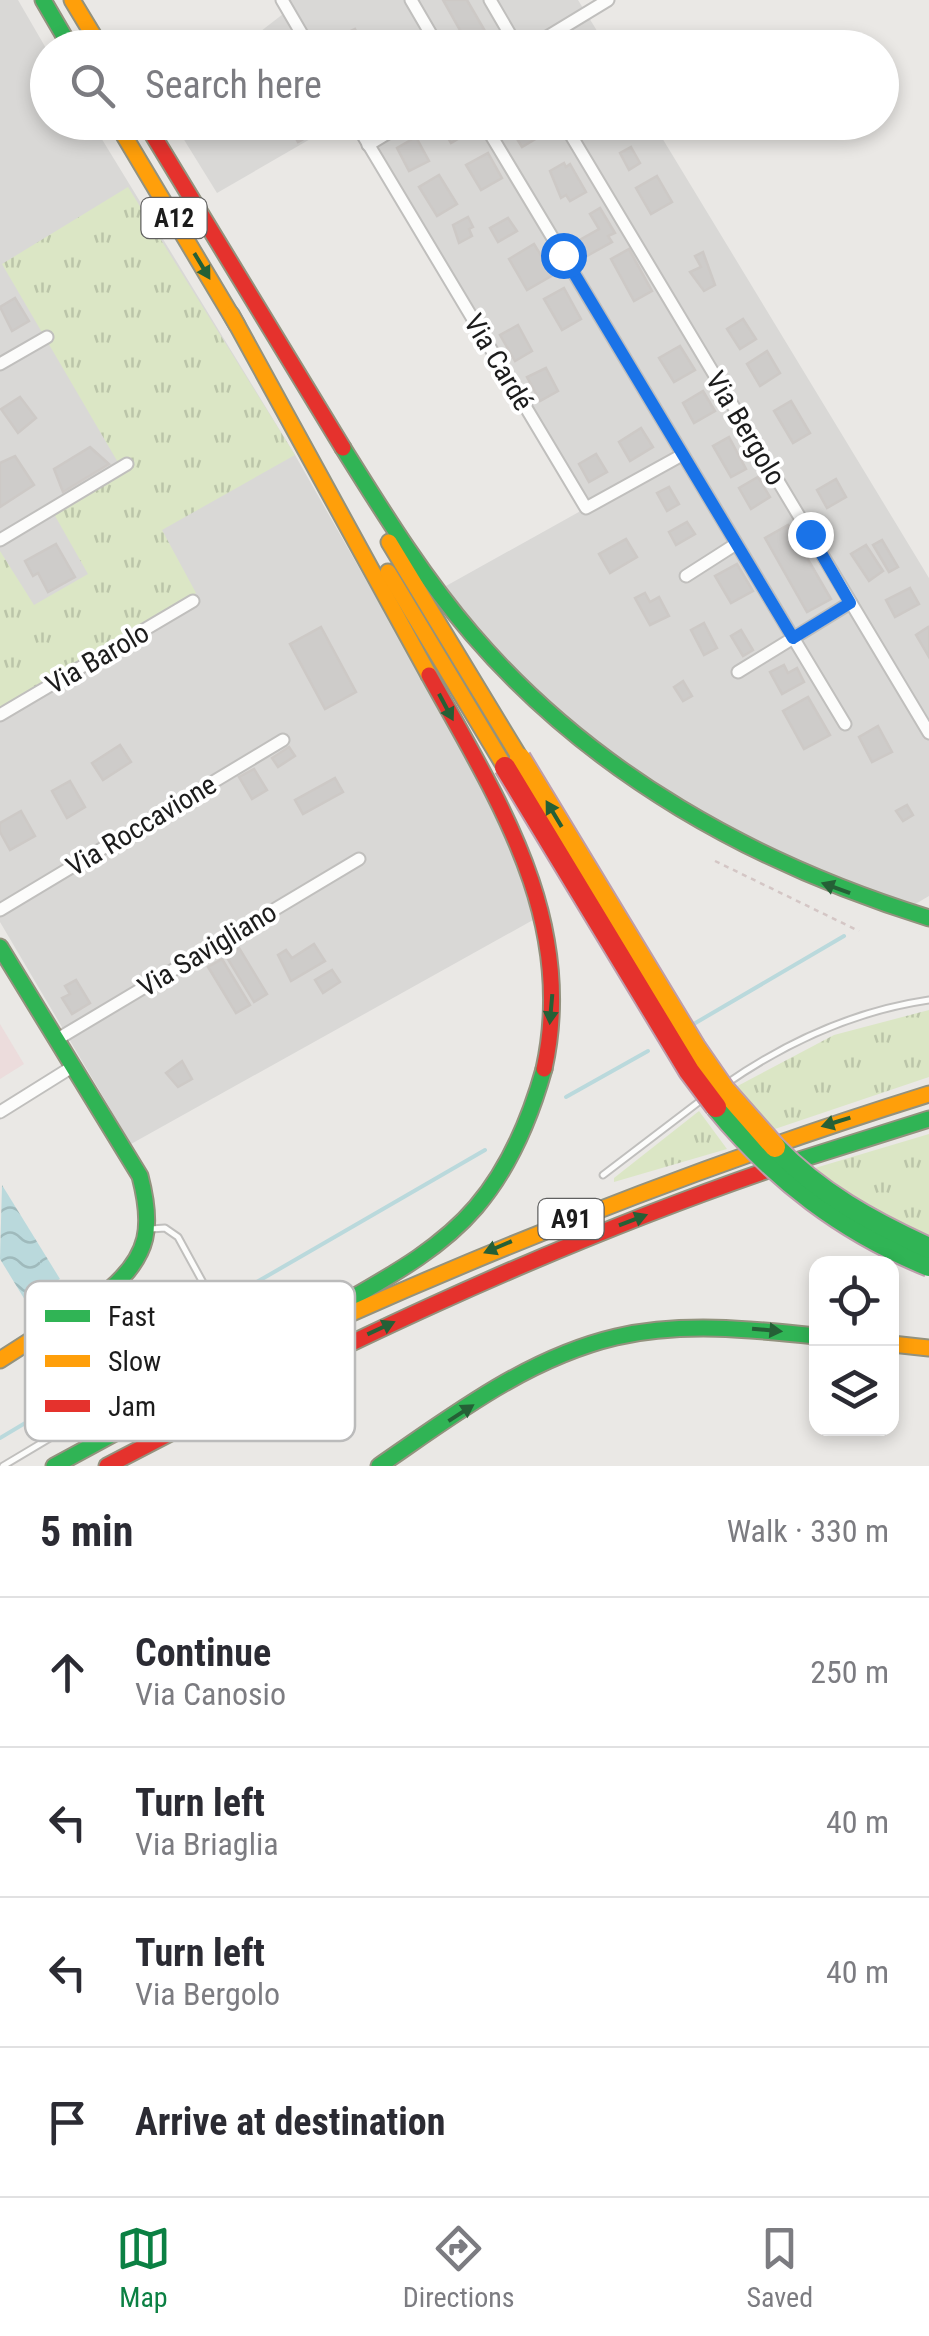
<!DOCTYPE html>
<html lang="en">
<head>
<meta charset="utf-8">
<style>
	body { margin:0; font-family:"Roboto Condensed",sans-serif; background:#f2f2f3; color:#2b2b33 }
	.controls { position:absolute; right:30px; bottom:30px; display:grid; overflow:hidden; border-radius:20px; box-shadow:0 5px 15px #0003 }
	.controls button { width:90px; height:90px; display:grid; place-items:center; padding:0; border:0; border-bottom:2px solid #e1e1e2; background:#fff; color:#2b2b33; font:50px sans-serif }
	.stop { position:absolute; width:30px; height:30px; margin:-22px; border:8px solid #1a73e8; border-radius:50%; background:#fff }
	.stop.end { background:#1a73e8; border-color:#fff; box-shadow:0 2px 10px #0008 }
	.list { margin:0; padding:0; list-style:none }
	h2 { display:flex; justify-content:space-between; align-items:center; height:130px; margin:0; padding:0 40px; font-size:42px }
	h2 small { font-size:32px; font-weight:400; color:#7c7c81 }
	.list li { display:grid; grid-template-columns:65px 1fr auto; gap:30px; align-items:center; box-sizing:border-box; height:150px; padding:0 40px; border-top:2px solid #e1e1e2 }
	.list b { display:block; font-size:38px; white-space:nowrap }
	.list p { margin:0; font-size:32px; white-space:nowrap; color:#7c7c81 }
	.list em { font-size:32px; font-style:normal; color:#7c7c81 }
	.icon { flex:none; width:55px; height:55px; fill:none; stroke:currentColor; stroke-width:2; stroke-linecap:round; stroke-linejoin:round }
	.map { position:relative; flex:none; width:929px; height:1466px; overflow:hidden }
	.search { position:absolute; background:#fff; box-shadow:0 5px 15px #0003; left:30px; right:30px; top:30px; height:110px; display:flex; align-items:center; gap:25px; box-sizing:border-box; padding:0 35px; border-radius:55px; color:#7c7c81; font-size:38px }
	.sheet { height:730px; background:#fff }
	nav { display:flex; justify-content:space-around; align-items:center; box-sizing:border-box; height:140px; border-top:2px solid #e1e1e2; background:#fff; font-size:28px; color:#7c7c81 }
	nav a { display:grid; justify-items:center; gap:5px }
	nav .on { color:#0b8043 }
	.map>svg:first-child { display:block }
	.residential { fill:#d9d8d6 }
	.commercial { fill:#ecdcdc }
	.grass { fill:url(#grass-tufts) }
	.water { fill:url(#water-waves) }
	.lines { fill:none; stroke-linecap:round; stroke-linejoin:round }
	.stream { stroke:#bad9dc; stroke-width:4 }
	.building { fill:#ceccca; stroke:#cdc9c6; stroke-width:2.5 }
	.lane-casing { stroke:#c0bfbd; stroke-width:9 }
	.street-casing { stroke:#c0bfbd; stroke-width:15 }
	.fast-casing { stroke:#93927e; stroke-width:19 }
	.slow-casing { stroke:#93927e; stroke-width:19 }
	.jam-casing { stroke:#93927e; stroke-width:19 }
	.path { stroke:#d4c6c5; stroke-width:2.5; stroke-dasharray:5 5; stroke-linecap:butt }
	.lane { stroke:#fcfcfb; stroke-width:5 }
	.street { stroke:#fcfcfb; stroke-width:11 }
	.fast { stroke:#30b455; stroke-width:15 }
	.slow { stroke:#ff9f0a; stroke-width:15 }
	.jam { stroke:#e5322d; stroke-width:15 }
	.fast-bridge-casing { stroke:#bd9eab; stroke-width:24; stroke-linecap:butt }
	.slow-bridge-casing { stroke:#bd9eab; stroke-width:24; stroke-linecap:butt }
	.jam-bridge-casing { stroke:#bd9eab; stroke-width:24; stroke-linecap:butt }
	.fast-bridge { stroke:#30b455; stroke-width:20 }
	.slow-bridge { stroke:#ff9f0a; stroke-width:20 }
	.jam-bridge { stroke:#e5322d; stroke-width:20 }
	.oneway { fill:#256036 }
	.route { stroke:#1a73e8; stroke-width:12 }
	.labels { text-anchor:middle; stroke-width:8; stroke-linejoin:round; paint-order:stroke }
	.shield { fill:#fff; stroke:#606060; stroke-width:2.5 }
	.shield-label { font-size:25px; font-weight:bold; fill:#1c1c1c }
	.street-label { font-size:28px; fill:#1c1c1c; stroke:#fff }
	.key { fill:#fff; stroke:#bbb; stroke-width:2.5 }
	.key-label { font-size:28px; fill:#1c1c1c }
</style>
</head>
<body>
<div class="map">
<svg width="929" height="1466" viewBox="0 0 929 1466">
	<defs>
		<pattern id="grass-tufts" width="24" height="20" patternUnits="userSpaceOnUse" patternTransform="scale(2.5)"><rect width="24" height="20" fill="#dbe6c5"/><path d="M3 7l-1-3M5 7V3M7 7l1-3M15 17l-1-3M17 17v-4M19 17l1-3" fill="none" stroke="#bbc5a9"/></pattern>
		<pattern id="water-waves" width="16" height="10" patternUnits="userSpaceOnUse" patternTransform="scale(2.5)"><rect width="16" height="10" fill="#bad9dc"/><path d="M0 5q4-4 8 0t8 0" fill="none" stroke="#9fbabc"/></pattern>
	</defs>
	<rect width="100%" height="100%" fill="#eae8e5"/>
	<g class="residential">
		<path d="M0 0H18L47 50 48 122 92 123 295 455 463 751 516 861 533 920 131 1144 0 922Z"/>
		<path d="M289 0H578L607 47 250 48 247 42 292 7Z"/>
		<path d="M191 122 338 123 217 193 178 130Z"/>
		<path d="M362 123H653L929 578V896L900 913 817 881 603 756 437 591 586 508Z"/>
	</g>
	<path class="commercial" d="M0 1024 24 1064 0 1079Z"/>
	<g class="grass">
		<path d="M128 187 295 455 162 530 196 593 0 710V551L34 605 88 574 54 514 123 471 2 264Z"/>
		<path d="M929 1010V1077L766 1132 730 1090 834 1035Z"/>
		<path d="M699 1111 727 1149 614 1182V1178Z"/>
		<path d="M929 1134V1242L914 1236 805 1171Z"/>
	</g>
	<path class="water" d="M2 1185 60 1279 25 1300 0 1259Z"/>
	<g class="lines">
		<g class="stream">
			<path d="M692 1025 844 936"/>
			<path d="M566 1097 648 1051"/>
			<path d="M224 1301 485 1150"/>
			<path d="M0 1438 129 1361 209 1309"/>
		</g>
	</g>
	<g class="building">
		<path d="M443 0H467L492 43 483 48H470Z"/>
		<path d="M355 29 365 48H333L330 41Z"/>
		<path d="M287 122H319L323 128 298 142Z"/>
		<path d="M446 122H462L468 133 451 143 441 126Z"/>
		<path d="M521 122H534L542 135 522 147 511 129Z"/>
		<path d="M416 137 429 161 409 171 397 148Z"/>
		<path d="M631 147 640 163 629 170 620 153Z"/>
		<path d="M488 153 502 178 481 190 466 165Z"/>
		<path d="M564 163 566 167 570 164 586 192 570 201 566 195 561 198 550 171Z"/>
		<path d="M439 175 457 204 437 216 419 187Z"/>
		<path d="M657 176 672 202 651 214 636 188Z"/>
		<path d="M600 208 615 233 608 236 612 242 585 257 576 242 599 229 590 214Z"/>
		<path d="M468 217 473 227 469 229 472 236 459 243 453 225Z"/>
		<path d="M508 218 517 231 498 242 490 228Z"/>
		<path d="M534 244 553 275 527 290 509 259Z"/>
		<path d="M629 249 652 291 634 301 611 259Z"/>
		<path d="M703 252 715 285 704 291 690 272 701 267 695 256Z"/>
		<path d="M564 288 581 319 562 330 544 299Z"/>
		<path d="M15 298 29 321 12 331 0 307Z"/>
		<path d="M743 319 756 339 740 349 727 329Z"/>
		<path d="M518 325 532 351 515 361 500 335Z"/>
		<path d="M680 346 695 370 674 382 659 358Z"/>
		<path d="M767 351 780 373 760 386 747 364Z"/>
		<path d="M546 368 558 391 540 401 527 377Z"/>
		<path d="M703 391 715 411 694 423 683 403Z"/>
		<path d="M20 397 36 418 18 433 1 409Z"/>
		<path d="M791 401 810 433 793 443 774 411Z"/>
		<path d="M641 428 653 447 630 461 619 442Z"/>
		<path d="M729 437 746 469 731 477 713 446Z"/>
		<path d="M90 447 109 464 63 492 54 469Z"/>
		<path d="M596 454 607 472 589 482 579 464Z"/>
		<path d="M15 456 34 485 0 507V463Z"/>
		<path d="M758 477 770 497 751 509 739 488Z"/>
		<path d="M836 479 846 497 827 508 817 490Z"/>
		<path d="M669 487 679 504 667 511 657 493Z"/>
		<path d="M687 522 695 534 676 545 669 532Z"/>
		<path d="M788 525 831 599 807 612 765 538Z"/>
		<path d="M626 539 637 557 610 573 599 554Z"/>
		<path d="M882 540 898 567 889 572 873 545Z"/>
		<path d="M56 544 75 577 48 592 38 573 33 576 25 561Z"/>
		<path d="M866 545 883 571 869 581 851 554Z"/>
		<path d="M737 564 753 591 731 603 715 576Z"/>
		<path d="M910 588 919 604 895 617 886 600Z"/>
		<path d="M645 593 650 602 659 597 669 616 650 625 635 598Z"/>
		<path d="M704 623 717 648 704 655 691 630Z"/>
		<path d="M321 627 356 692 325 709 290 644Z"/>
		<path d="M928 627 929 629V657L916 635Z"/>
		<path d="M741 630 753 650 743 656 731 636Z"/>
		<path d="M784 665 788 673 797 668 804 682 782 694 770 672Z"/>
		<path d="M683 681 692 696 683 701 674 687Z"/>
		<path d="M808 697 830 735 804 749 783 711Z"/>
		<path d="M878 726 892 752 872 762 859 737Z"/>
		<path d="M120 745 131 762 103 780 92 763Z"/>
		<path d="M289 747 295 756 278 767 272 758Z"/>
		<path d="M254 769 267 790 252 799 239 777Z"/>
		<path d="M335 778 343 792 303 814 295 800Z"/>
		<path d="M70 781 85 807 67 818 52 791Z"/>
		<path d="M907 805 913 815 903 821 896 811Z"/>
		<path d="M21 811 35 836 10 850 0 832V823Z"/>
		<path d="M314 944 325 961 291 981 278 955 286 950 292 958Z"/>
		<path d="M239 948 267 994 254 1002 226 956Z"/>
		<path d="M222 959 250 1005 236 1013 208 967Z"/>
		<path d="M332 970 340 982 323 993 315 980Z"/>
		<path d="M76 980 90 1003 72 1014 62 998 70 994 65 986Z"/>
		<path d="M182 1061 192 1079 178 1087 166 1073Z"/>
	</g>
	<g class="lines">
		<g class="lane-casing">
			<g id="lane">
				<path d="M726 1084C788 1041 854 1011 929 1000"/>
				<path d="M603 1175 704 1098"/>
				<path d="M3 1466 216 1339 220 1325 218 1310 178 1237 165 1228 151 1229"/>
			</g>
		</g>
		<g class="street-casing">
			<g id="street">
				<path d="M282 0 310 48"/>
				<path d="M411 0 439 48"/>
				<path d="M490 0 518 48"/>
				<path d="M529 48 608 0"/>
				<path d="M355 122 586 508 682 455"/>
				<path d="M483 122 845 724"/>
				<path d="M563 122 929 733"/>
				<path d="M368 145 406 122"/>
				<path d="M0 364 47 337"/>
				<path d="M0 540 127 464"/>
				<path d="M686 576 736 544"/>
				<path d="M738 672 850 603"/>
				<path d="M0 715 193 601"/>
				<path d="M0 910 283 740"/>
				<path d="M56 1040 359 859"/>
				<path d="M0 1112 72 1067"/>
			</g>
		</g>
		<g class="fast-casing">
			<g id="fast">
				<path d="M43 0 71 48"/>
				<path d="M343 448C383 512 423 577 472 634 592 774 755 864 929 918"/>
				<path d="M0 947 140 1176C153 1226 150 1255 109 1290"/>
				<path d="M777 1167 929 1119"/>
				<path d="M225 1373C265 1350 305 1326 345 1302 392 1275 441 1248 476 1207 510 1167 530 1119 544 1069"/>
				<path d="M54 1466 235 1368"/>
				<path d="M379 1466C452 1416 527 1358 616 1337 681 1322 750 1329 816 1336"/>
			</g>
		</g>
		<g class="slow-casing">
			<g id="slow">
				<path d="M72 0 101 48"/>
				<path d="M116 122 237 325"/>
				<path d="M231 314 429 675"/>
				<path d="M389 542 520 758"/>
				<path d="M388 572 505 767"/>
				<path d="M338 1319C531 1233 727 1157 929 1094"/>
				<path d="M892 1344 929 1348"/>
				<path d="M0 1360 109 1290"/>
			</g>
		</g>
		<g class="jam-casing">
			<g id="jam">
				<path d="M145 122 343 448"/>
				<path d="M429 675C498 800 577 920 544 1069"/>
				<path d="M107 1466C324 1352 545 1246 777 1167"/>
			</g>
		</g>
		<path class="path" d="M715 861 859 931"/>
		<use href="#lane" class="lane"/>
		<use href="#street" class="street"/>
		<use href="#fast" class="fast"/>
		<use href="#slow" class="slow"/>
		<use href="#jam" class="jam"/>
		<g class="fast-bridge-casing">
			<g id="fast-bridge">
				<path d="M716 1107C775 1179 843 1231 929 1266"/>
				<path d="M775 1147C819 1193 872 1222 929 1248"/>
			</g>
		</g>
		<g class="slow-bridge-casing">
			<path id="slow-bridge" d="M520 758 695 1047 724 1089 775 1147"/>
		</g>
		<g class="jam-bridge-casing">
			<path id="jam-bridge" d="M505 767 689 1071 716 1107"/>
		</g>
		<use href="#fast-bridge" class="fast-bridge"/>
		<use href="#slow-bridge" class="slow-bridge"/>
		<use href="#jam-bridge" class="jam-bridge"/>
	</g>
	<defs><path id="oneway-solid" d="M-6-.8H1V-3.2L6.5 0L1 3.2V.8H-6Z" transform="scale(2.5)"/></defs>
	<g class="oneway">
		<use href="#oneway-solid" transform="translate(202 266) rotate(59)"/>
		<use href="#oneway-solid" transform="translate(446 707) rotate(62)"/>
		<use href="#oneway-solid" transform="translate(554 814) rotate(-121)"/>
		<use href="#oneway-solid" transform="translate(836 888) rotate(-160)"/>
		<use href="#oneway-solid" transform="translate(551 1009) rotate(95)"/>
		<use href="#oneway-solid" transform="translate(836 1122) rotate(163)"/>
		<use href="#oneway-solid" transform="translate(633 1220) rotate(-21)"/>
		<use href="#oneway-solid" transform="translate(498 1247) rotate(157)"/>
		<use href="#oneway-solid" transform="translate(381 1328) rotate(-25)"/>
		<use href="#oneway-solid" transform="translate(767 1330) rotate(5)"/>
		<use href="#oneway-solid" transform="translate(461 1413) rotate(-33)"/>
	</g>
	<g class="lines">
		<path class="route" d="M563 255 793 638 850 603 810 534"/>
	</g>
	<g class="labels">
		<g class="shield">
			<rect x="141.5" y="198" width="65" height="40" rx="8"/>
			<rect x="538.5" y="1199" width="65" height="40" rx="8"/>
		</g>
		<g class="shield-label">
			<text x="174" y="227">A12</text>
			<text x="571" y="1228">A91</text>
		</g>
		<g class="street-label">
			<text transform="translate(499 362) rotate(59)" y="10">Via Cardé</text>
			<text transform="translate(746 428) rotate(59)" y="10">Via Bergolo</text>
			<text transform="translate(97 658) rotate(-30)" y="10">Via Barolo</text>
			<text transform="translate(141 825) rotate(-31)" y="10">Via Roccavione</text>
			<text transform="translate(207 949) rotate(-31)" y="10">Via Savigliano</text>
		</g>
	</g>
	<rect x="25" y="1281" width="330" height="160" rx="15" class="key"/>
	<rect x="45" y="1310" width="45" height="12" fill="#30b455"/>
	<rect x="45" y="1355" width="45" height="12" fill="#ff9f0a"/>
	<rect x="45" y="1400" width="45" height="12" fill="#e5322d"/>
	<g class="key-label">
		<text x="108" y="1326">Fast</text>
		<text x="108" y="1371">Slow</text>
		<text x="108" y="1416">Jam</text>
	</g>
</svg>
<div class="controls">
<button><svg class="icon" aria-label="locate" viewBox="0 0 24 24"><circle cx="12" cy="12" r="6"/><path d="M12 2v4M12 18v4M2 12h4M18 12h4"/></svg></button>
<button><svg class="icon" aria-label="layers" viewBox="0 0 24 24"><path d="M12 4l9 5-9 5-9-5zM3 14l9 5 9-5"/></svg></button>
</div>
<div class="stop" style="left:563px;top:255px"></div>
<div class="stop end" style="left:810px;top:534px"></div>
<div class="search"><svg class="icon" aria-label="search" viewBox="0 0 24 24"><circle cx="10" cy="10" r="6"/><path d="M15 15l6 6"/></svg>Search here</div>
</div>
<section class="sheet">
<h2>5 min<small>Walk · 330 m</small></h2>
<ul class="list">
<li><svg class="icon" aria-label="ahead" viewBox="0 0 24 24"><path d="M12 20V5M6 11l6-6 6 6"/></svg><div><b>Continue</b><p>Via Canosio</p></div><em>250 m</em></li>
<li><svg class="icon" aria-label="left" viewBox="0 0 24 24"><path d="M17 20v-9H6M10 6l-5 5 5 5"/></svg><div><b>Turn left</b><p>Via Briaglia</p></div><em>40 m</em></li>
<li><svg class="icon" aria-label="left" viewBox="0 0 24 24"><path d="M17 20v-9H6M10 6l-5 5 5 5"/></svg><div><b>Turn left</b><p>Via Bergolo</p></div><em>40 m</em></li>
<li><svg class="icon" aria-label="arrive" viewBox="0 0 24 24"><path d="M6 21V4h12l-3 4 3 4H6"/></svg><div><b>Arrive at destination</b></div></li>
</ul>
</section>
<nav>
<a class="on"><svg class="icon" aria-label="map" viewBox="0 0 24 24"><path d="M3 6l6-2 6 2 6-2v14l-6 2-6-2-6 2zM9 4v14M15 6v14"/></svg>Map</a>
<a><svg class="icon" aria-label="directions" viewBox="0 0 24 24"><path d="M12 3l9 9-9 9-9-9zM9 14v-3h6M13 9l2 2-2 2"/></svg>Directions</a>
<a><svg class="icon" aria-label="saved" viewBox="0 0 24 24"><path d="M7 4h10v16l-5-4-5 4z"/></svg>Saved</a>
</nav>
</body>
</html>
